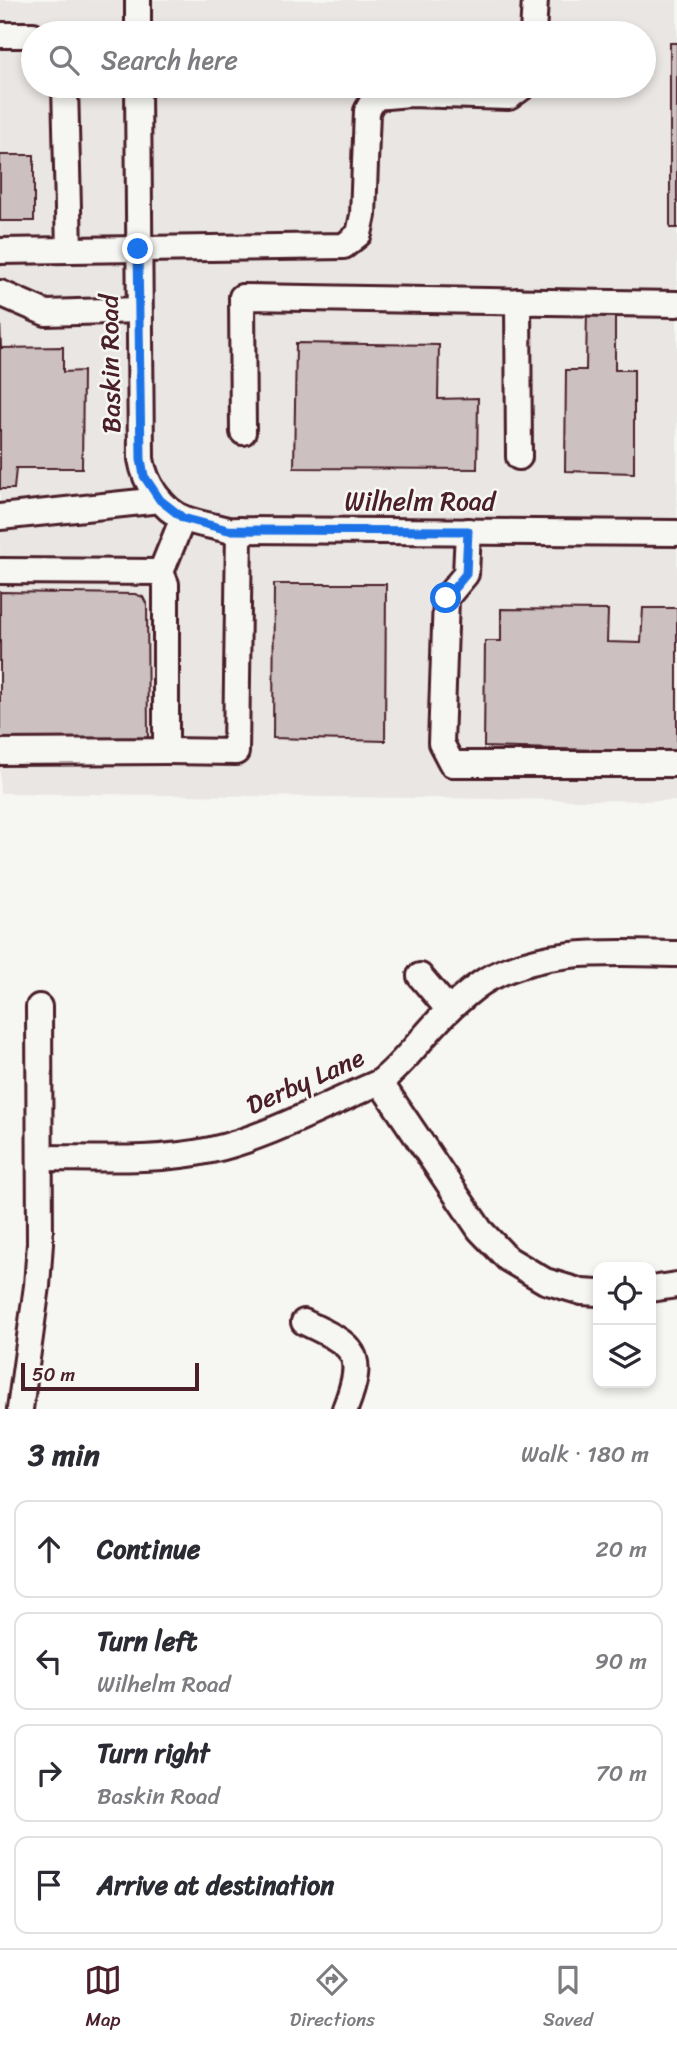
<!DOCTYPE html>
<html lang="en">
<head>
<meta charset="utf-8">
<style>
	body { margin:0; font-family:Sriracha,sans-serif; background:#f7f7f7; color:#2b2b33 }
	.controls { position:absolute; right:21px; bottom:21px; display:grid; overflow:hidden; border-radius:14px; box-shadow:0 4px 10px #0003 }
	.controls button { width:63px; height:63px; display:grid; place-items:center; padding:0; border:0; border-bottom:2px solid #e1e1e2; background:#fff; color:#2b2b33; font:35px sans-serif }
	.scale { position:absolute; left:21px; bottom:18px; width:178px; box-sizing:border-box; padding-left:7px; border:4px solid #4a1f2b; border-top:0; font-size:19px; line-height:24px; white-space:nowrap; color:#4a1f2b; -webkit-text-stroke:5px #f6f6f2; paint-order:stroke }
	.stop { position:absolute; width:21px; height:21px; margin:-16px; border:5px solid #1a73e8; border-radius:50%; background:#fff }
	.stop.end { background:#1a73e8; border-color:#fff; box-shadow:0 2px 7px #0008 }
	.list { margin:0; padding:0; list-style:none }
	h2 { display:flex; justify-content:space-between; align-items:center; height:91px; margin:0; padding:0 28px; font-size:30px }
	h2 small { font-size:23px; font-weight:400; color:#7c7c81 }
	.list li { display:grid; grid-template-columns:46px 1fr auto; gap:21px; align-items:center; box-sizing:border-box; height:98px; margin:0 14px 14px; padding:0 14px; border:2px solid #e1e1e2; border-radius:14px }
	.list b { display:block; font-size:26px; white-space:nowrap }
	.list p { margin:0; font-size:23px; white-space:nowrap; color:#7c7c81 }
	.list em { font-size:23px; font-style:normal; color:#7c7c81 }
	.icon { flex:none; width:38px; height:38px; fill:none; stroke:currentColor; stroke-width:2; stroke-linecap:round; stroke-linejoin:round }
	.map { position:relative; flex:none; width:677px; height:1409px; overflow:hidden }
	.search { position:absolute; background:#fff; box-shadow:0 4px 10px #0003; left:21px; right:21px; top:21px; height:77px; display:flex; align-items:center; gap:18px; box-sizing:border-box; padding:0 24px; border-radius:38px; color:#7c7c81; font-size:26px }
	.sheet { height:539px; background:#fff }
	nav { display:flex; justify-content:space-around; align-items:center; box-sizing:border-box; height:98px; border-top:2px solid #e1e1e2; background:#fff; font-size:19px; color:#7c7c81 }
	nav a { display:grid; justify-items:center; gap:4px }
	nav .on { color:#4a1f2b }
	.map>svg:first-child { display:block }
	.built { fill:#e9e6e3; fill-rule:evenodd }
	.building { fill:#ccc1c0; stroke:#4a1f2b; stroke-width:2 }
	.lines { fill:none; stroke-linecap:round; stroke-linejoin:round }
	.minor-casing { stroke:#4a1f2b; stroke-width:30 }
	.minor { stroke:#f6f6f2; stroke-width:24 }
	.route { stroke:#1a73e8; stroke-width:9 }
	.labels { text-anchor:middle; stroke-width:5; stroke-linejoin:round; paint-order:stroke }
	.street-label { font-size:26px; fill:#4a1f2b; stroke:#f6f6f2 }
</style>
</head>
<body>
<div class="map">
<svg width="677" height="1409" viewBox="0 0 677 1409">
	<rect width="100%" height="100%" fill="#f6f6f2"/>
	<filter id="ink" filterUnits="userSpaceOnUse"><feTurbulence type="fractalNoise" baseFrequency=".0143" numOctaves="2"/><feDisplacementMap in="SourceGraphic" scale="14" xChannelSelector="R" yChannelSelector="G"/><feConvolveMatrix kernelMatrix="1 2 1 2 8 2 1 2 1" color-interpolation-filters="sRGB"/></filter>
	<g filter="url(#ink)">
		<path class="built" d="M0 0H677V801L0 793ZM33 33H644V86H33Z"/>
		<g class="building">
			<rect x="670" y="43" width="7" height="185"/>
			<rect x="0" y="155" width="34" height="66"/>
			<path d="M615 307V370H634V473L565 471 566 370H586L587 308Z"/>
			<path d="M0 320 1 348 63 347V372L83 371 82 468H16L14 489H0Z"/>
			<path d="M296 343 439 345 438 399 478 398 477 469 294 468Z"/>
			<path d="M274 584H386L385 741 273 738Z"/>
			<path d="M0 592 135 594 143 597 147 605 148 739 0 738Z"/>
			<path d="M643 608H677V752L484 747 485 641H501V609L608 610 607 642 641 643Z"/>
		</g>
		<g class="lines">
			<g class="minor-casing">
				<g id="minor">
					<path d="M138 0V33"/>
					<path d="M533 33 535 0"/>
					<path d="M0 35H33"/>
					<path d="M65 86 69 250"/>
					<path d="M138 86 141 459C145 483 161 509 185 519 198 524 214 526 228 530L677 533"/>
					<path d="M0 251 344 246 359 234 363 215 367 111 375 97 410 94 509 97 524 86"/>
					<path d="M0 293 46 313 139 310"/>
					<path d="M518 301 519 457"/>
					<path d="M243 432 242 297 677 304"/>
					<path d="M0 517 160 500"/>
					<path d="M468 531 466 574 446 598 441 743 452 764H677"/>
					<path d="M0 571 161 572"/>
					<path d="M166 751 236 752 239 530"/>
					<path d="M0 752 166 751V584L161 572 183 518"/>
					<path d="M420 976 449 1010"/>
					<path d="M380 1082 480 1230 508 1259 545 1281 582 1292 598 1293"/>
					<path d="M41 1158C97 1158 156 1162 211 1150 266 1138 328 1104 380 1082 407 1061 425 1032 450 1009 461 999 475 986 488 979 547 947 613 953 677 954"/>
					<path d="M651 1289 677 1285"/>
					<path d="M304 1322C355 1346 367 1352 345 1409"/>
					<path d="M20 1409 37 1286 40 1243 39 1007"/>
				</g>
			</g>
			<use href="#minor" class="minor"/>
		</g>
	</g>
	<g class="lines" filter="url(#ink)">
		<path class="route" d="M138 249 141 459 144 476 160 500 183 518 228 530 468 531 466 574 446 598"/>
	</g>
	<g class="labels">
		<g class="street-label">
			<text transform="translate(110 364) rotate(-91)" y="9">Baskin Road</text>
			<text x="420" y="510">Wilhelm Road</text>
			<text transform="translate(305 1081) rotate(-24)" y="9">Derby Lane</text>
		</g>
	</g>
</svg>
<div class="controls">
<button><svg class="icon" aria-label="locate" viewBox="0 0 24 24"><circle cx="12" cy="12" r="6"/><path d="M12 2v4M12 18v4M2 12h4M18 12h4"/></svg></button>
<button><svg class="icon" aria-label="layers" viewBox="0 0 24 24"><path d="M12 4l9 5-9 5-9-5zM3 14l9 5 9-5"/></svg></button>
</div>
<div class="scale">50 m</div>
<div class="stop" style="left:446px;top:598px"></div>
<div class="stop end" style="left:138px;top:249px"></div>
<div class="search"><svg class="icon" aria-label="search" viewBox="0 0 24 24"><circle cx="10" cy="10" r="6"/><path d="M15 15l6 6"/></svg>Search here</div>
</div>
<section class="sheet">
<h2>3 min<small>Walk · 180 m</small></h2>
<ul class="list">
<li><svg class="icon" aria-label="ahead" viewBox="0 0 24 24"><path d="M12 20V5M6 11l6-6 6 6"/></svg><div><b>Continue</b></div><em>20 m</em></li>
<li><svg class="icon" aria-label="left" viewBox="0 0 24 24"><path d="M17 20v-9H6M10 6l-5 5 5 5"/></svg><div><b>Turn left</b><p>Wilhelm Road</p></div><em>90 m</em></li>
<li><svg class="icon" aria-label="right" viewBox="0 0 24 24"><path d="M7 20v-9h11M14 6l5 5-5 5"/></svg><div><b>Turn right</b><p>Baskin Road</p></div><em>70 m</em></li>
<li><svg class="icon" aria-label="arrive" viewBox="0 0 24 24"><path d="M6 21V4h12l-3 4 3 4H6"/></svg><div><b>Arrive at destination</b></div></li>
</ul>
</section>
<nav>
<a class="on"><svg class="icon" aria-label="map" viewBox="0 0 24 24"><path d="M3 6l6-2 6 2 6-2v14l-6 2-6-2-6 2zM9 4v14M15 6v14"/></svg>Map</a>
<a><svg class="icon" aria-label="directions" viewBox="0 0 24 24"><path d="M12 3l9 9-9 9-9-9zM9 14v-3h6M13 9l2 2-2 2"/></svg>Directions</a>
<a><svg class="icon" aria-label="saved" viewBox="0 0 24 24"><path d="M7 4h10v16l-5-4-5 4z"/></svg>Saved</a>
</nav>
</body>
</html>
